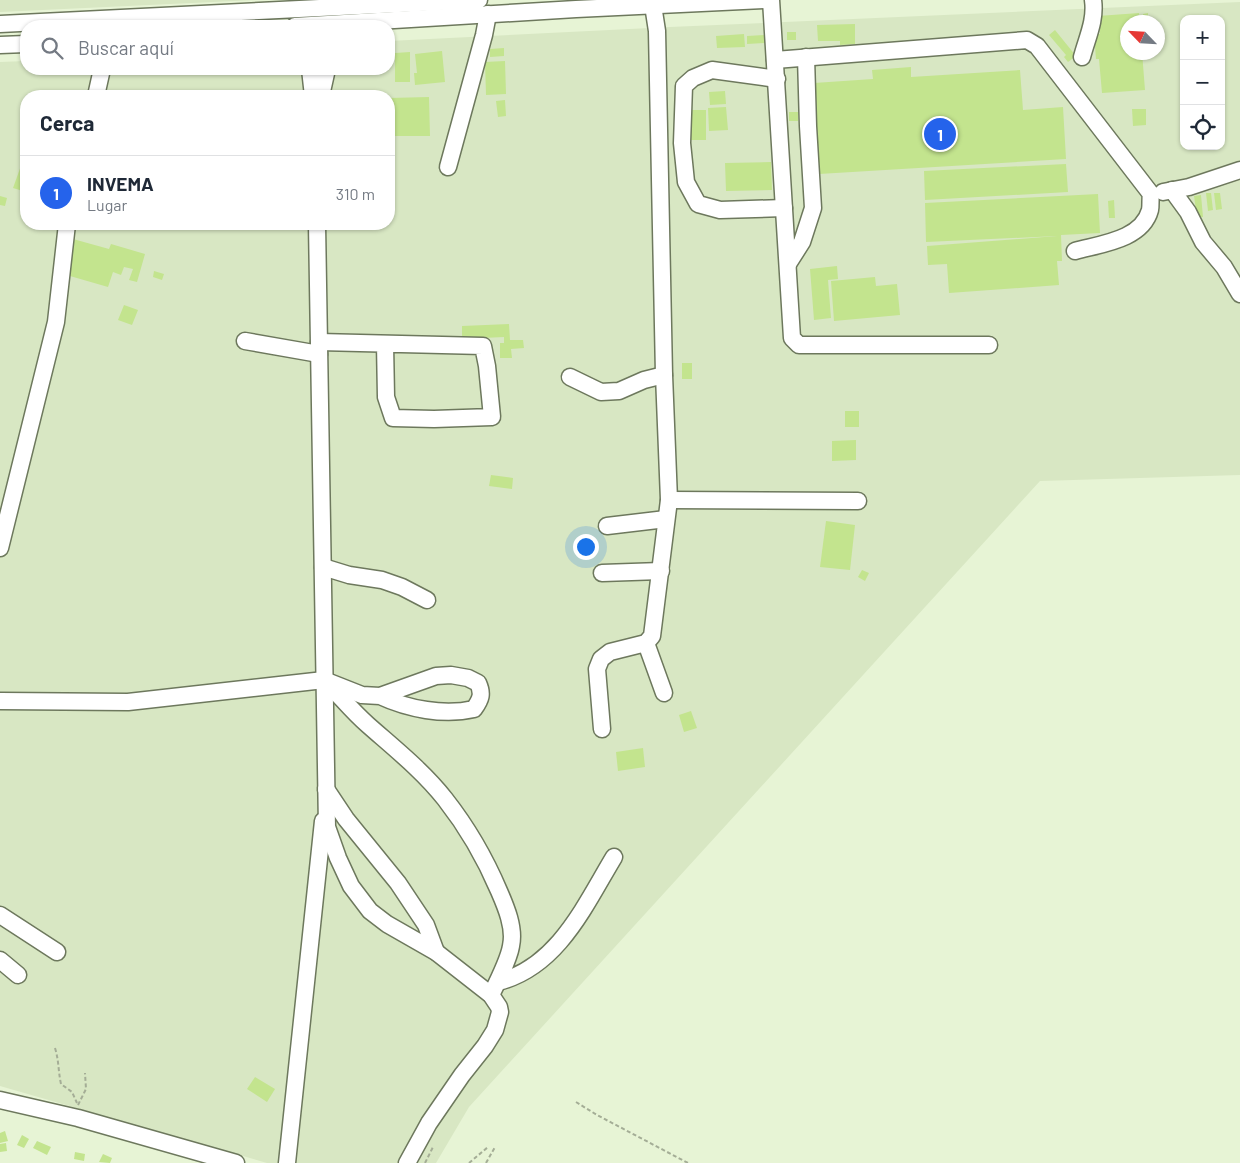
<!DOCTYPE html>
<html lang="es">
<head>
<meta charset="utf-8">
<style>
	body { margin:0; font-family:Barlow,sans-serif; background:#f2f2f3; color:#1f2937 }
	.controls { position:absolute; right:15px; top:15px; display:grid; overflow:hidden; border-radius:10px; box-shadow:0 1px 4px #0004 }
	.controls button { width:45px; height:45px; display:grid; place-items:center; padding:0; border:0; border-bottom:1px solid #e0e1e3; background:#fff; color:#1f2937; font:25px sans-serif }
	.compass { position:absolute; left:1120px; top:15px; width:45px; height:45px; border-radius:50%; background:#fff; box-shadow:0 1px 4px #0004; rotate:295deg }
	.you { position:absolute; left:585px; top:546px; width:18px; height:18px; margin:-12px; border:4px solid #fff; border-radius:50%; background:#1a73e8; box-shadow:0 0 0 8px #1a73e833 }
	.badge { display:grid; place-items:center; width:32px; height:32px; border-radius:50%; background:#2563eb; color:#fff; font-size:16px; font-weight:700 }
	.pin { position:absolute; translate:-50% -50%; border:2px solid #fff; box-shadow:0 1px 5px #0006 }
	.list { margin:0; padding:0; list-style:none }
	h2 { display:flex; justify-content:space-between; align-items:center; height:65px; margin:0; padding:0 20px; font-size:21px }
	h2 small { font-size:16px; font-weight:400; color:#747a83 }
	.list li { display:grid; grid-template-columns:32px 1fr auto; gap:15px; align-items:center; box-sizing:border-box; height:75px; padding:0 20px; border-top:1px solid #e0e1e3 }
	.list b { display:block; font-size:19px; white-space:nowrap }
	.list p { margin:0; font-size:16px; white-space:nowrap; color:#747a83 }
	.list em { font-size:16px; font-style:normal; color:#747a83 }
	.icon { flex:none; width:28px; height:28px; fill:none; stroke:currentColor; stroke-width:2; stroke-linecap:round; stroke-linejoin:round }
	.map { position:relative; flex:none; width:1240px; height:1163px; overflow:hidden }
	.search { position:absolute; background:#fff; box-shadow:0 1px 4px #0004; left:20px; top:20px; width:375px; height:55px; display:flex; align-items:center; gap:12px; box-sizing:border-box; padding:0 18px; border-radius:20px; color:#747a83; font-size:19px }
	.panel { position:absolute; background:#fff; box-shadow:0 1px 4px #0004; left:20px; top:90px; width:375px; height:140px; border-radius:20px }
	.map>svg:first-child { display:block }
	.built { fill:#d8e7c3; fill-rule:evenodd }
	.building { fill:#c3e48e }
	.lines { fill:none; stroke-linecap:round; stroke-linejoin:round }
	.minor-casing { stroke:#6d785d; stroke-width:19 }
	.path { stroke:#a4ad96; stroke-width:2; stroke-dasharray:4 2.5; stroke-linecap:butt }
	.minor { stroke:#fff; stroke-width:16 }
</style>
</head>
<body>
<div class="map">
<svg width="1240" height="1163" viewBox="0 0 1240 1163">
	<rect width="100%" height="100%" fill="#e7f4d5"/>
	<g class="built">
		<path d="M0 0H256L0 12Z"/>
		<path d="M1240 2V475L1040 481 469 1107 436 1163H267L0 1086V62L26 61V69H389V41L670 27ZM1184 19H1221V146H1184ZM1128 22H1158V52H1128ZM26 96H389V224H26Z"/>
	</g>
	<g class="building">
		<path d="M1139 13 1140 22H1128V52H1142L1145 90 1102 93 1099 59H1096L1094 34H1100L1098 16Z"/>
		<path d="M1148 13V22H1143V14Z"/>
		<path d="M855 24V44L840 45V41H818L817 25Z"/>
		<path d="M1055 30 1076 56 1068 62 1064 57 1066 55 1049 35Z"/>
		<rect x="787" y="32" width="9" height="8"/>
		<path d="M744 34 745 47 717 48 716 36Z"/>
		<path d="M765 35V43L747 44V36Z"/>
		<path d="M504 48V56L490 57V49Z"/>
		<path d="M442 51 445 82 415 85 414 73H417L415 54Z"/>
		<path d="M410 52V82H395V53Z"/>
		<path d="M505 61 506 94 486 95 485 62Z"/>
		<path d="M911 67V77L1020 70 1023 110 1063 107 1066 159 819 174 814 83 873 79 872 70Z"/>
		<path d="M725 91 726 104 710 105 709 92Z"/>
		<path d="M429 97 430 136H390L389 98Z"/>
		<path d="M505 100 506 116 498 117 496 101Z"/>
		<path d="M726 107 728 130 709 131 708 108Z"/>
		<path d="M1132 109H1146V125L1133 126Z"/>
		<rect x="688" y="110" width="18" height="30"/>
		<rect x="789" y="112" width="9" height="9"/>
		<path d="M771 162 772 190 726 191 725 163Z"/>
		<path d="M22 163 26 165V192L13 188Z"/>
		<path d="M1066 164 1068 192 925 200 924 171Z"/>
		<path d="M1206 193H1211L1213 210 1208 211Z"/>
		<path d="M1214 193H1220L1222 209 1216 210Z"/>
		<path d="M1098 194 1100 233 1061 235 1062 261H1057L1059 285 949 293 947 264 928 265 927 246 1057 236 926 242 925 203Z"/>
		<path d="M1201 195 1203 217H1197L1194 196Z"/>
		<path d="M0 196 7 198 5 206 0 205Z"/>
		<path d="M1114 200 1115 218H1109L1108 201Z"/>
		<path d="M73 239 109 249 111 244 145 254 137 282 129 280 133 269 124 267 121 275 113 272 108 287 63 274Z"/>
		<path d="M837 266 838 279 828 280 831 318 814 320 810 269Z"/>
		<path d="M154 271 164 274 162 280 153 277Z"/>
		<path d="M875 277 876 286 897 284 900 315 834 321 831 281Z"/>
		<path d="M124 305 138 310 132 325 118 320Z"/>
		<path d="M509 324 510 340H523L524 348 511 349 512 358H500V343H504V337L462 339V326Z"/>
		<rect x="682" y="363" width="10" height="16"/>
		<rect x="845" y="411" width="14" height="16"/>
		<path d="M856 440V460L832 461V441Z"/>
		<path d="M491 475 513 478 512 489 489 486Z"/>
		<path d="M826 521 855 525 850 570 820 567Z"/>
		<path d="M862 570 869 573 865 581 858 577Z"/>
		<path d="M691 711 697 728 684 732 679 715Z"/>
		<path d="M643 748 645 767 618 771 616 752Z"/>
		<path d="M255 1077 275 1089 267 1102 247 1089Z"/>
		<path d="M5 1131 8 1141 0 1143V1133Z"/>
		<path d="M22 1135 29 1139 24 1148 17 1145Z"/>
		<path d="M37 1141 51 1147 47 1155 33 1148Z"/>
		<path d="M6 1143 7 1151 0 1152V1144Z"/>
		<path d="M75 1152 85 1154 84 1161 74 1159Z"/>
		<path d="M103 1154 112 1158 110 1163 99 1162Z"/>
	</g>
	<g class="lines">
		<g class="minor-casing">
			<g id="minor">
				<path d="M771 0 792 338 799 345H989"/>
				<path d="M0 24 479 0"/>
				<path d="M295 26 576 9 765 0"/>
				<path d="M0 45 26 44"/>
				<path d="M1082 57C1087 38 1096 20 1093 0"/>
				<path d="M775 60 1027 40 1037 46 1151 194C1150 199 1151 205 1150 210 1142 240 1100 244 1075 251"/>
				<path d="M310 69 313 96"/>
				<path d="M777 79 712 70 693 78 684 86 682 143 686 182 698 204 720 210 784 208"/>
				<path d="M96 96 102 69"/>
				<path d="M321 96 327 69"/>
				<path d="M448 167 484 35 488 14"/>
				<path d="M1172 190 1188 212 1203 242 1224 267 1240 294"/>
				<path d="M1163 192 1189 187 1240 170"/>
				<path d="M317 224 327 827 338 858 351 886 370 911 387 924 436 952 491 995 499 1007 500 1012 495 1030 485 1046 462 1075 429 1123 407 1163"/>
				<path d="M788 264 802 242 813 208 808 126 806 57"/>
				<path d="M245 341 319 354"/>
				<path d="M319 342 483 346 487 366 492 417 434 419 393 418 386 397 385 344"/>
				<path d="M570 377 601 392 619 391 644 380 664 375"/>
				<path d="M669 500 858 501"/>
				<path d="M607 526 666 519"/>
				<path d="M0 548 56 322 67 224"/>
				<path d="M323 567 349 575 382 580 402 587 427 600"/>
				<path d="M602 573 661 571"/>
				<path d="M646 643 664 693"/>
				<path d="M328 684C341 697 353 712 368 725 394 748 423 771 445 799 467 827 485 858 499 891 506 907 515 928 511 946 509 959 497 983 491 995"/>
				<path d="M0 701 128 702 324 680 362 695 380 696 436 676 451 675 468 678 478 683C483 694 481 699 474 709 444 716 408 709 380 696"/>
				<path d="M602 729 597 669 601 659 610 652 646 643 652 636 669 500 664 375 657 31 653 5"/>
				<path d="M326 789 346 819 398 883 426 925 436 952"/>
				<path d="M0 915 57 952"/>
				<path d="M0 960 18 975"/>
				<path d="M498 982C558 967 585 905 614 857"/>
				<path d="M0 1100 78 1118 236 1163"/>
				<path d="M287 1163 323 821"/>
			</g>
		</g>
		<g class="path">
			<path d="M55 1048C59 1061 58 1070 61 1084L72 1092 77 1103"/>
			<path d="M576 1102 597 1115 688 1163"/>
			<path d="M78 1105 86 1089 85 1073"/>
			<path d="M425 1163 433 1147"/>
			<path d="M469 1163 488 1147"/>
			<path d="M486 1163 495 1147"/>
		</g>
		<use href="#minor" class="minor"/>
	</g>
</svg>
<div class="controls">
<button>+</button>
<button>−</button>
<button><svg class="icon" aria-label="locate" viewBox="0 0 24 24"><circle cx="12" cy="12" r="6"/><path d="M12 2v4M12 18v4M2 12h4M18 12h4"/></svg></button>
</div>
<svg class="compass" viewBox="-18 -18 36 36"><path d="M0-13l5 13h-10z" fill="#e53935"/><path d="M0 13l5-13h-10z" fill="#747a83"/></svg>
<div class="you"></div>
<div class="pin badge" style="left:940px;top:134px">1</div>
<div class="search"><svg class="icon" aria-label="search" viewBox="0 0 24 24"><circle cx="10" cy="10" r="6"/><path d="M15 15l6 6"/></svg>Buscar aquí</div>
<section class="panel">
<h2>Cerca<small></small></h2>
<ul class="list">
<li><span class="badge">1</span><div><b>INVEMA</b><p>Lugar</p></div><em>310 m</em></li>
</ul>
</section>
</div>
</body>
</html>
